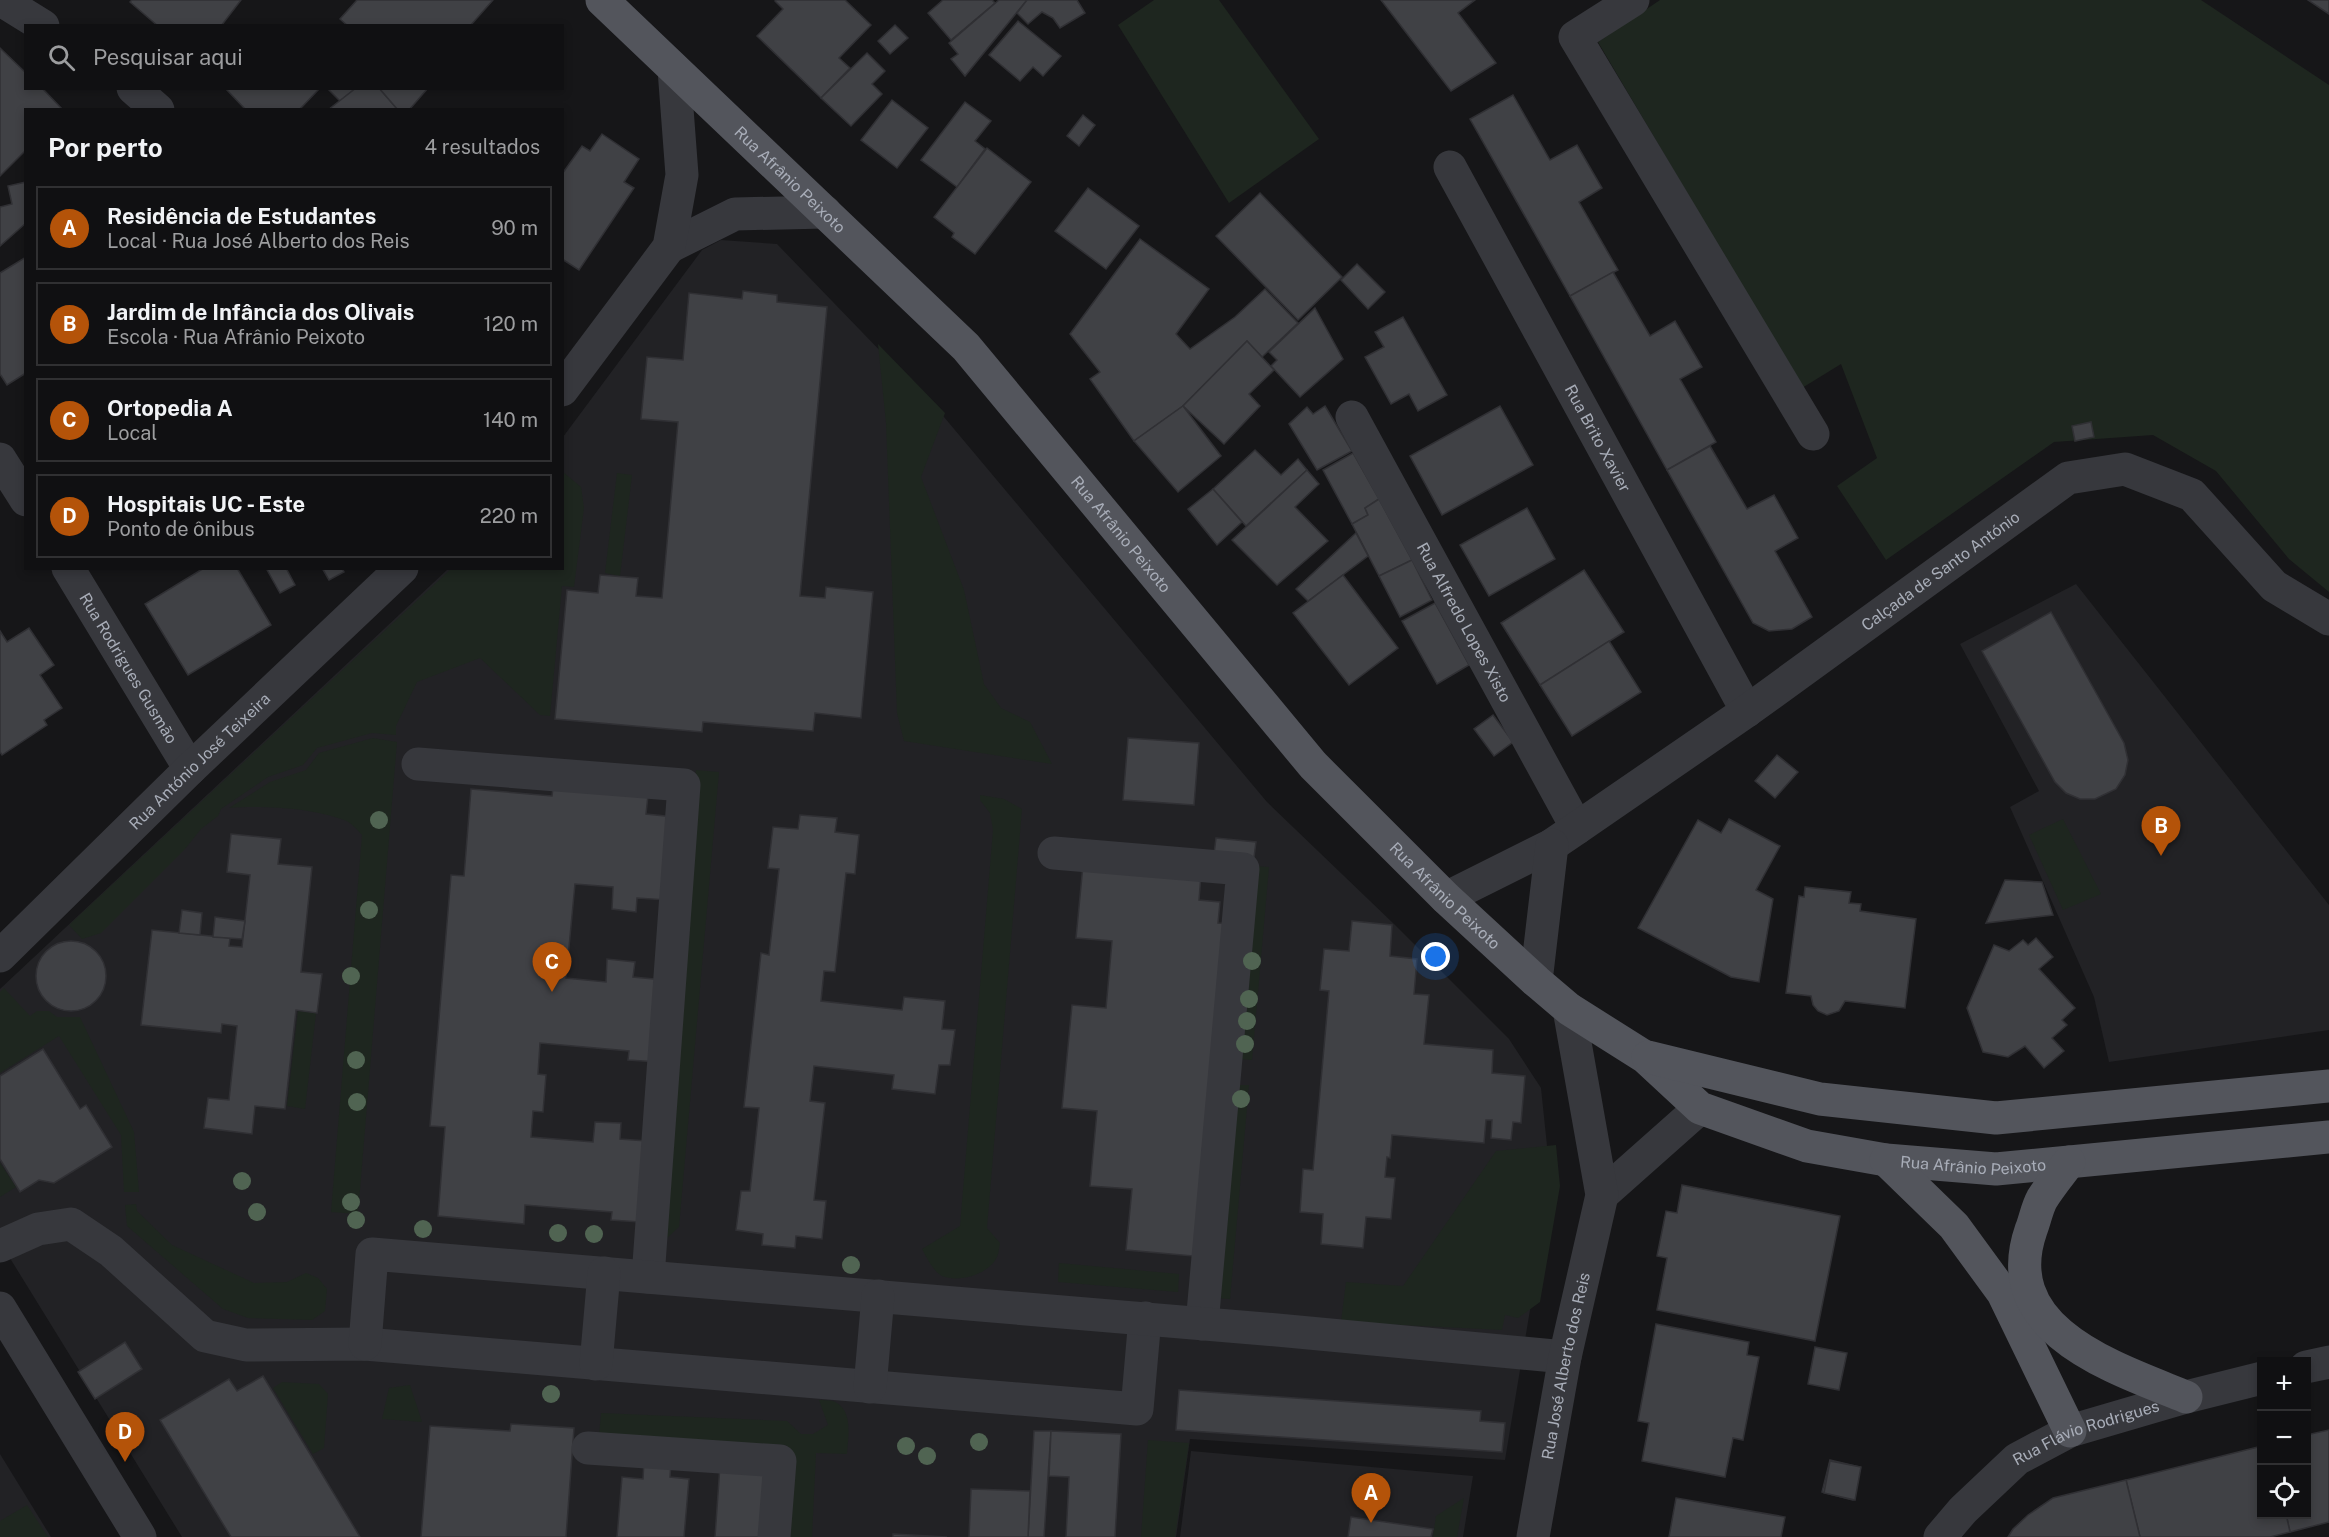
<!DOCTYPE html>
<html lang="pt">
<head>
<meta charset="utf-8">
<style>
	body { margin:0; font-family:"Public Sans",sans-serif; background:#1e1e20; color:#f1f3f6 }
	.controls { position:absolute; right:18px; bottom:18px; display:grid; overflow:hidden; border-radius:0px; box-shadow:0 3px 9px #0003 }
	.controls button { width:54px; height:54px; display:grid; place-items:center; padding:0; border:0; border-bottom:2px solid #303032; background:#101012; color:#f1f3f6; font:30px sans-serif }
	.you { position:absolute; left:1436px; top:957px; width:21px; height:21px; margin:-15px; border:4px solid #fff; border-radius:50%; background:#1a73e8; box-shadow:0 0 0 9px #1a73e833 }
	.badge { display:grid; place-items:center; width:39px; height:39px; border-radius:50%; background:#b45309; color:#fff; font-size:20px; font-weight:700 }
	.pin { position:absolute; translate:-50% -50px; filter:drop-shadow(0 2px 3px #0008) }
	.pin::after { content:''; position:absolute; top:32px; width:21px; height:18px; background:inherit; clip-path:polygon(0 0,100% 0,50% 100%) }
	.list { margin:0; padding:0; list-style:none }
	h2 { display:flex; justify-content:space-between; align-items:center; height:78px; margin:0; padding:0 24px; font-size:26px }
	h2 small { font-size:20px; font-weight:400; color:#9c9d9f }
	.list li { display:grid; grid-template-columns:39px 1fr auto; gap:18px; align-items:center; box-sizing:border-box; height:84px; margin:0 12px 12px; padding:0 12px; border:2px solid #303032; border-radius:0px }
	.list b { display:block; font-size:22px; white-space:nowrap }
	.list p { margin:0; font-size:20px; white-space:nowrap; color:#9c9d9f }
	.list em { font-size:20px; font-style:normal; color:#9c9d9f }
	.icon { flex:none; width:33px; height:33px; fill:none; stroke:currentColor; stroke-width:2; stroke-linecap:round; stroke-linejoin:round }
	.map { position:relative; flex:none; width:2329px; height:1537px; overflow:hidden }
	.search { position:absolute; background:#101012; box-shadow:0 3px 9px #0003; left:24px; top:24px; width:540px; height:66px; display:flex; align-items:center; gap:15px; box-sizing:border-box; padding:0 21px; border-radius:0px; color:#9c9d9f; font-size:22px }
	.panel { position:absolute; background:#101012; box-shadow:0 3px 9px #0003; left:24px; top:108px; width:540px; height:462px; border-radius:0px }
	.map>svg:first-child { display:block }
	.built { fill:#222225 }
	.green { fill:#1e261f }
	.building { fill:#404145; stroke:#303034; stroke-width:1.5 }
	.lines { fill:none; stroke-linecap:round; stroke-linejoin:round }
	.minor { stroke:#37383d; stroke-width:33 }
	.major { stroke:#53555c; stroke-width:33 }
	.tree { fill:#506452 }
	.labels { text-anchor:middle; stroke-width:4.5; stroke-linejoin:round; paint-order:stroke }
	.street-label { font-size:16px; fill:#a8adb8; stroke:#111113 }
</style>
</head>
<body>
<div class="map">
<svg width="2329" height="1537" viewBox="0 0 2329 1537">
	<rect width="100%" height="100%" fill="#161618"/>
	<g class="built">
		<path d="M721 240 777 244 944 417 1267 802 1394 924 1509 1039 1541 1088 1551 1184 1505 1460 1190 1439 1176 1537H182L0 1242V989L448 569 562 568 563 437 702 250Z"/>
		<path d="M2076 584 2329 905V1030L2109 1062 2094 997 2010 807 2039 791 1960 644Z"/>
		<path d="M1191 1451 1473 1476 1463 1537H1180Z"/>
		<path d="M0 1454 51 1537H0Z"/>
	</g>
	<g class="green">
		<path d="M1154 0H1219L1319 139 1229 203 1118 25Z"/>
		<path d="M1660 0H2201L2329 85V592L2289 559 2216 471 2153 435 2054 442 1886 560 1837 486 1877 458 1841 364 1802 388 1598 42Z"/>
		<path d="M878 344 945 413 921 477 964 590 984 684 1001 708 1030 722 1052 764 904 741 897 713 886 423Z"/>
		<path d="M563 472 581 487 584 508 574 587 562 586 550 716 540 715 480 658 417 682 396 726V735L372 733 317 748 303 765 268 777 221 809 218 816 201 829 185 849 101 933 82 939 69 925 451 569 562 568Z"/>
		<path d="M617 473 632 475 620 576 605 573Z"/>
		<path d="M373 738 397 742 358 1214 331 1212 362 835C357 830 351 822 344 820 314 808 261 805 229 808L270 782 306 770 319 753Z"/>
		<path d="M696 770 719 772 679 1227 666 1239 656 1219Z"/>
		<path d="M980 795 1004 799 1022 809 987 1228 1000 1243C999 1247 999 1253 997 1257 989 1274 960 1283 942 1276 933 1271 927 1258 922 1249L960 1226 993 830 990 813 980 800Z"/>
		<path d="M2063 819 2101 894 2063 910 2029 835Z"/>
		<path d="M1255 866 1269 867 1252 1060 1238 1059Z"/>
		<path d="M4 988 30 1016 37 1011H49L57 1017H80L134 1132 139 1192H124L121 1135 59 1036 0 1073V992Z"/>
		<path d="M298 1011 316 1013 305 1109 287 1106Z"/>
		<path d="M1236 1085H1249L1230 1299 1216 1298Z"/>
		<path d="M1556 1145 1560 1186 1540 1302 1518 1318 1505 1315 1502 1330 1341 1322 1346 1282 1403 1286 1496 1151Z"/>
		<path d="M0 1163 16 1187 0 1197Z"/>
		<path d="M136 1204 137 1211 172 1245 254 1283 287 1282 306 1273 318 1278 327 1289 325 1311 312 1320 248 1318 223 1309 127 1226 125 1205Z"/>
		<path d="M1059 1263 1179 1274 1178 1292 1058 1282Z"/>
		<path d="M282 1382 319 1384 328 1394 324 1448 313 1454 273 1388Z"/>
		<path d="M410 1385 422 1422 382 1419 389 1388Z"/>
		<path d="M819 1400C823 1400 829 1400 833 1401 854 1409 848 1437 847 1454L816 1453 812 1537H787L791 1451 786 1445 599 1436 601 1413 787 1421 801 1434H813L828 1425Z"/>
		<path d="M1148 1440 1189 1443 1175 1537H1141Z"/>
		<path d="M1464 1498 1457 1537H1433L1436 1516Z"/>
		<path d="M27 1505 48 1537H0V1521Z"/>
	</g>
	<g class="building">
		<path d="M132 0H241L221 26H158L130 2Z"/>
		<path d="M357 0H493L470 26H348L340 19Z"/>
		<path d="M776 0H845L871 25 839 58 850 68 821 98 757 36 783 9 775 1Z"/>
		<path d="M943 0H992L995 3 951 40 928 13Z"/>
		<path d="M999 0H1027L965 76 951 59 958 54 949 43Z"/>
		<path d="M1027 0H1077L1085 13 1060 28 1053 18 1042 12 1028 24 1017 13Z"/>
		<path d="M1381 0H1475L1458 13 1496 63 1451 91Z"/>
		<path d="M2308 0H2329V14Z"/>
		<path d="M1018 21 1061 56 1043 76 1033 67 1020 81 989 55Z"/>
		<path d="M895 25 908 38 890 54 878 41Z"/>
		<path d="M0 48 26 73V88H42L63 110H26V150L0 176Z"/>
		<path d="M867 53 885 71 872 84 882 94 851 126 821 98Z"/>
		<path d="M225 88H320L299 110H246Z"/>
		<path d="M327 88H356L340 101Z"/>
		<path d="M356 88H379L398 110H328Z"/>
		<path d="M379 88H428L409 110H398Z"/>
		<path d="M1513 95 1550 160 1577 145 1602 188 1579 202 1618 270 1570 296 1470 119Z"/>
		<path d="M892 100 928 128 897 168 861 140Z"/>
		<path d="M965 102 991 121 975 141 985 149 957 187 921 160Z"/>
		<path d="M1083 115 1095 125 1079 146 1067 136Z"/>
		<path d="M602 134 639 159 624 182 634 188 579 270 562 259V174L582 146 590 151Z"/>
		<path d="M987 148 1031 182 975 254 952 237 954 233 934 217Z"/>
		<path d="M26 182V223L0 246V207L12 204 8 186Z"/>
		<path d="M1088 188 1139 226 1106 269 1055 231Z"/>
		<path d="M1260 193 1342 277 1298 320 1216 236Z"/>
		<path d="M1140 239 1209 289 1176 334 1190 349 1235 317 1265 289 1298 323 1262 357 1247 341 1183 406 1134 441 1090 379 1100 372 1070 334Z"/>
		<path d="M26 257V373L7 385 0 374V273Z"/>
		<path d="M1357 264 1385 292 1368 309 1341 280Z"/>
		<path d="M1613 272 1650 336 1675 321 1702 367 1680 379 1716 442 1667 470 1570 296Z"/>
		<path d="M743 291 777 295V302L827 307 800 596 825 598 826 587 873 592 861 718 815 713 813 731 703 722 702 732 555 719 567 590 598 593 600 575 638 578 636 596 662 598 678 422 641 419 647 357 683 360 689 293 742 299Z"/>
		<path d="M1315 308 1343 359 1300 397 1271 366 1277 360 1269 352Z"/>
		<path d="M1403 317 1447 395 1418 411 1409 394 1391 404 1365 357 1384 347 1375 332Z"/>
		<path d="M1247 341 1274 370 1249 394 1260 406 1224 444 1183 406Z"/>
		<path d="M1183 406 1221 456 1178 492 1134 441Z"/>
		<path d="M1325 406 1352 451 1317 470 1289 424 1307 407 1313 414Z"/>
		<path d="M1500 406 1533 465 1442 515 1410 456Z"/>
		<path d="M2091 422 2094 437 2075 441 2072 426Z"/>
		<path d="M1710 446 1747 509 1774 495 1798 538 1775 551 1812 617 1792 629 1769 631 1753 623 1667 470Z"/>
		<path d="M1255 450 1281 475 1298 459 1307 470 1246 526 1213 489Z"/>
		<path d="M1353 453 1379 499 1365 508 1368 515 1352 524 1323 470Z"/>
		<path d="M1307 470 1319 484 1295 507 1328 541 1277 585 1232 540Z"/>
		<path d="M1213 489 1242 522 1217 545 1188 509Z"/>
		<path d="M1379 499 1412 560 1379 576 1352 524 1368 515 1365 508Z"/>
		<path d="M1527 508 1555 559 1489 596 1460 545Z"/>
		<path d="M1356 533 1368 556 1308 601 1296 589Z"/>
		<path d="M1412 560 1432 600 1400 617 1379 576Z"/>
		<path d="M204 568H237L271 625 188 675 145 604Z"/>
		<path d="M266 568H286L295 585 280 593Z"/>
		<path d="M322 568H342L344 572 329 580Z"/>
		<path d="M1584 570 1624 632 1540 685 1501 623Z"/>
		<path d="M1343 575 1398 648 1349 685 1293 613Z"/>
		<path d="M1435 603 1469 665 1437 684 1402 621Z"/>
		<path d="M2051 612 2124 743 2128 760 2125 775 2116 789 2095 799H2080L2066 793 2055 782 1982 651Z"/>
		<path d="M29 628 54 665 40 675 62 708 44 720 47 725 2 755 0 752V631L7 642Z"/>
		<path d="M1609 641 1641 692 1572 736 1540 685Z"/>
		<path d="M1493 715 1513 742 1494 756 1474 729Z"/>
		<path d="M1128 738 1199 743 1194 805 1123 800Z"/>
		<path d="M1777 755 1798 772 1775 798 1755 781Z"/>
		<path d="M554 779 649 786 646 814 675 817 667 900 637 898 636 912 612 909 613 887 575 884 567 968 566 978 606 982 607 959 635 962 633 977 665 980 658 1062 628 1060 629 1051 540 1043 538 1074 546 1075 543 1112 533 1111 531 1137 593 1142 595 1122 621 1123 620 1139 647 1141 640 1222 611 1220 612 1212 525 1205 524 1224 438 1216 445 1127 430 1126 451 875 464 876 471 789 552 796Z"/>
		<path d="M800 815 837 818 835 832 859 835 855 874 846 873 835 972 824 971 821 1001 902 1010 904 997 945 1001 942 1029 955 1030 950 1065H939L935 1094 892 1089 894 1075 814 1066 810 1101 825 1103 814 1200 826 1201 822 1239 796 1236 795 1248 762 1245 763 1234 736 1230 741 1191H750L759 1108 744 1107 761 953 769 955 779 869 768 868 773 827 798 829Z"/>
		<path d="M1729 819 1780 846 1756 890 1773 899 1759 982 1731 977 1638 928 1698 820 1721 833Z"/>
		<path d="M231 834 281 839 278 864 312 867 301 972 322 974 317 1013 296 1010 285 1109 255 1106 252 1134 204 1128 208 1098 229 1100 237 1026 222 1024 221 1033 141 1025 152 930 230 938 229 946 242 947 250 875 227 872Z"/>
		<path d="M1216 838 1256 842 1253 865 1213 862Z"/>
		<path d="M1083 865 1201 875 1199 900 1220 902 1218 923 1232 924 1193 1256 1126 1250 1132 1189 1090 1186 1097 1111 1062 1108 1072 1005 1106 1008 1112 941 1076 938Z"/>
		<path d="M2005 880 2042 882 2053 915 1986 923Z"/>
		<path d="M1805 887 1851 892 1849 903 1861 904 1860 911 1916 919 1905 1008 1845 1001 1839 1011 1827 1015 1818 1011 1813 1005 1811 996 1786 993 1799 896 1804 897Z"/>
		<path d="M182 910 202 913 200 935 179 933Z"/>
		<path d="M215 917 245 921 242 939 213 937Z"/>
		<path d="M1352 921 1392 925 1390 956 1417 959 1414 994 1429 995 1424 1044 1493 1050 1492 1073 1525 1076 1521 1123 1513 1122 1511 1140 1491 1138 1492 1120H1486L1484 1143 1392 1135 1390 1158 1387 1157 1385 1177 1395 1178 1391 1219 1366 1217 1363 1248 1321 1244 1323 1214 1300 1212 1303 1169 1313 1170 1329 991 1320 990 1324 949 1349 951Z"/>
		<path d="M2036 938 2053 957 2039 969 2075 1008 2062 1020 2067 1025 2052 1038 2064 1051 2044 1068 2025 1046 2008 1057 1983 1052 1967 1008 1994 945 2009 951 2023 940 2028 945Z"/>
		<circle cx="71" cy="976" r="35"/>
		<path d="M43 1049 80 1109 86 1105 112 1147 54 1183 39 1180 20 1192 0 1159V1076Z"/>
		<path d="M1682 1185 1840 1216 1815 1341 1657 1310 1667 1258 1657 1256 1666 1211 1677 1213Z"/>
		<path d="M1656 1324 1749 1342 1747 1355 1759 1357 1743 1440 1733 1438 1725 1477 1642 1461 1649 1423 1638 1421Z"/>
		<path d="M125 1342 142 1369 95 1399 78 1372Z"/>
		<path d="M1815 1347 1847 1353 1839 1390 1808 1384Z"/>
		<path d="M263 1376 360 1537H231L160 1420 229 1379 237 1391Z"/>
		<path d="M1179 1390 1481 1411 1480 1421 1505 1423 1502 1452 1176 1430Z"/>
		<path d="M511 1424 574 1428 566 1537H421L430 1426 510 1431Z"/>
		<path d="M2329 1430V1522L2290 1532 2286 1514H2306V1435Z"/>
		<path d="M1034 1431H1051L1044 1537H1028Z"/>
		<path d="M1051 1431 1121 1434 1115 1537H1066L1069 1477 1049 1476Z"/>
		<path d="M2262 1446V1514H2286L2290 1532 2270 1537H2140L2126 1480Z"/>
		<path d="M644 1460 671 1462 670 1477 689 1479 684 1537H617L622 1477 643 1479Z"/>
		<path d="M1830 1460 1860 1467 1853 1500 1822 1492Z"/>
		<path d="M1830 1461 1861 1467 1855 1500 1824 1493Z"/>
		<path d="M720 1465 770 1469 764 1537H715Z"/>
		<path d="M2126 1480 2140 1537H2008L2013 1529 2028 1515 2053 1498Z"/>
		<path d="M971 1489 1030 1491 1028 1537H969Z"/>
		<path d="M1676 1498 1785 1517 1781 1537H1669Z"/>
		<path d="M1351 1517 1433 1529 1431 1537H1348Z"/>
		<path d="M893 1534 947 1537H893Z"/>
	</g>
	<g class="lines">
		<g class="minor">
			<path d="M1 0 43 26"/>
			<path d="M1633 0 1575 37 1813 434"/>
			<path d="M133 88 158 110"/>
			<path id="s1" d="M1450 167 1747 711"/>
			<path d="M669 247 735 214 825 212"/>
			<path d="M562 390 669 247 682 175 674 69"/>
			<path id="s2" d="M1352 417 1577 828"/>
			<path d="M0 459 26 500"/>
			<path id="s3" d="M68 568 190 769"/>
			<path d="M418 764 684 785 648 1277"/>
			<path d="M1054 853 1243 869 1202 1324"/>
			<path id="s4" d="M1446 898 1552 845 1577 828 1747 711 2068 478 2125 469 2192 495 2274 586 2329 619"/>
			<path id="s5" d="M0 956 190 769 402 568"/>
			<path d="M1536 981 1552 845"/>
			<path d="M1602 1195 1700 1108"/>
			<path d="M0 1246 38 1229 71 1224 111 1251 205 1336 246 1345 365 1344 1137 1409 1145 1318"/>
			<path d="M0 1308 140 1537"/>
			<path d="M365 1344 372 1254 1277 1330 1565 1357"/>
			<path d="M596 1364 604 1273"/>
			<path d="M2306 1367 2329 1362"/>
			<path d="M870 1387 878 1296"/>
			<path d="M588 1448 780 1461 774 1537"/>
			<path id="s6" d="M1533 1537 1565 1357 1602 1195 1569 1009"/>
			<path id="s7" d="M1940 1537 1963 1510 2017 1459 2070 1431 2186 1397 2262 1378"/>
		</g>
		<g class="major">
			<path id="s8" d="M602 0 966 347 1313 765 1446 898 1536 981 1569 1009 1645 1057 1700 1108 1807 1146 1886 1160 1996 1169 2329 1137"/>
			<path d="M1648 1057 1820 1099 1996 1118 2329 1086"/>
			<path d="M1886 1160 1954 1226 2003 1293 2070 1431"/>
			<path d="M2069 1162C2060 1174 2050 1186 2042 1199 2037 1208 2035 1220 2031 1230 1996 1331 2115 1368 2186 1397"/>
		</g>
	</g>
	<g class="tree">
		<circle cx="379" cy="820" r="9"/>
		<circle cx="369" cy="910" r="9"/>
		<circle cx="1252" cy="961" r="9"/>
		<circle cx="351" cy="976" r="9"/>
		<circle cx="1249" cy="999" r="9"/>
		<circle cx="1247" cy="1021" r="9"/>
		<circle cx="1245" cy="1044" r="9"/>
		<circle cx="356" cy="1060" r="9"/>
		<circle cx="1241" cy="1099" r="9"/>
		<circle cx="357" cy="1102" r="9"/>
		<circle cx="242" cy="1181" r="9"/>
		<circle cx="351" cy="1202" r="9"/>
		<circle cx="257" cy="1212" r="9"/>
		<circle cx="356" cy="1220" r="9"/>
		<circle cx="423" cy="1229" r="9"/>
		<circle cx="558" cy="1233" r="9"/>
		<circle cx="594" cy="1234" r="9"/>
		<circle cx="851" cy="1265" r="9"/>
		<circle cx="551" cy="1394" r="9"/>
		<circle cx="979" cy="1442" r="9"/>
		<circle cx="906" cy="1446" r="9"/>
		<circle cx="927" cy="1456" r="9"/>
	</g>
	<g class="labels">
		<g class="street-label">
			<text dy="6" stroke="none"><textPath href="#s8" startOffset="260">Rua Afrânio Peixoto</textPath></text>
			<text dy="6" stroke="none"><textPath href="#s1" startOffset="309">Rua Brito Xavier</textPath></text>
			<text dy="6" stroke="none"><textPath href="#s8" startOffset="746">Rua Afrânio Peixoto</textPath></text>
			<text dy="6" stroke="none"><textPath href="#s4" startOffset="594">Calçada de Santo António</textPath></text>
			<text dy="6" stroke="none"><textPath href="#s2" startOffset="234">Rua Alfredo Lopes Xisto</textPath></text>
			<text dy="6" stroke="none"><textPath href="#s3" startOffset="117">Rua Rodrigues Gusmão</textPath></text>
			<text dy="6" stroke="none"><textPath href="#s5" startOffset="279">Rua António José Teixeira</textPath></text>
			<text dy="6" stroke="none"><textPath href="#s8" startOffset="1232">Rua Afrânio Peixoto</textPath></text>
			<text dy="6" stroke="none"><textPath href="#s8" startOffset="1846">Rua Afrânio Peixoto</textPath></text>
			<text dy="6" stroke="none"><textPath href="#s6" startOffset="174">Rua José Alberto dos Reis</textPath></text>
			<text dy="6" stroke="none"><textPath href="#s7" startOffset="184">Rua Flávio Rodrigues</textPath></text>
		</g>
	</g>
</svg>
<div class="controls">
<button>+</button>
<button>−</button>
<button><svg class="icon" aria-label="locate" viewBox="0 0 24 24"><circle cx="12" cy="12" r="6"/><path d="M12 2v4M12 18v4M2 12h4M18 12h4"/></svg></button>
</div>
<div class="you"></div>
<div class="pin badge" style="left:1371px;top:1523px">A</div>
<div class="pin badge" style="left:2161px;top:856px">B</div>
<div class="pin badge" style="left:552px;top:992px">C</div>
<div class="pin badge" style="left:125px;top:1462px">D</div>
<div class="search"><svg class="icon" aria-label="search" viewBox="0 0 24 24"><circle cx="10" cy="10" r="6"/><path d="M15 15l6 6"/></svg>Pesquisar aqui</div>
<section class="panel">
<h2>Por perto<small>4 resultados</small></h2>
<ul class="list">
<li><span class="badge">A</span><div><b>Residência de Estudantes</b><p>Local · Rua José Alberto dos Reis</p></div><em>90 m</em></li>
<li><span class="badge">B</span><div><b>Jardim de Infância dos Olivais</b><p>Escola · Rua Afrânio Peixoto</p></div><em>120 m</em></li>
<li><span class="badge">C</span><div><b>Ortopedia A</b><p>Local</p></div><em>140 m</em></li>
<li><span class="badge">D</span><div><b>Hospitais UC - Este</b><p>Ponto de ônibus</p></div><em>220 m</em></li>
</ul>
</section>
</div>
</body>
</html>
